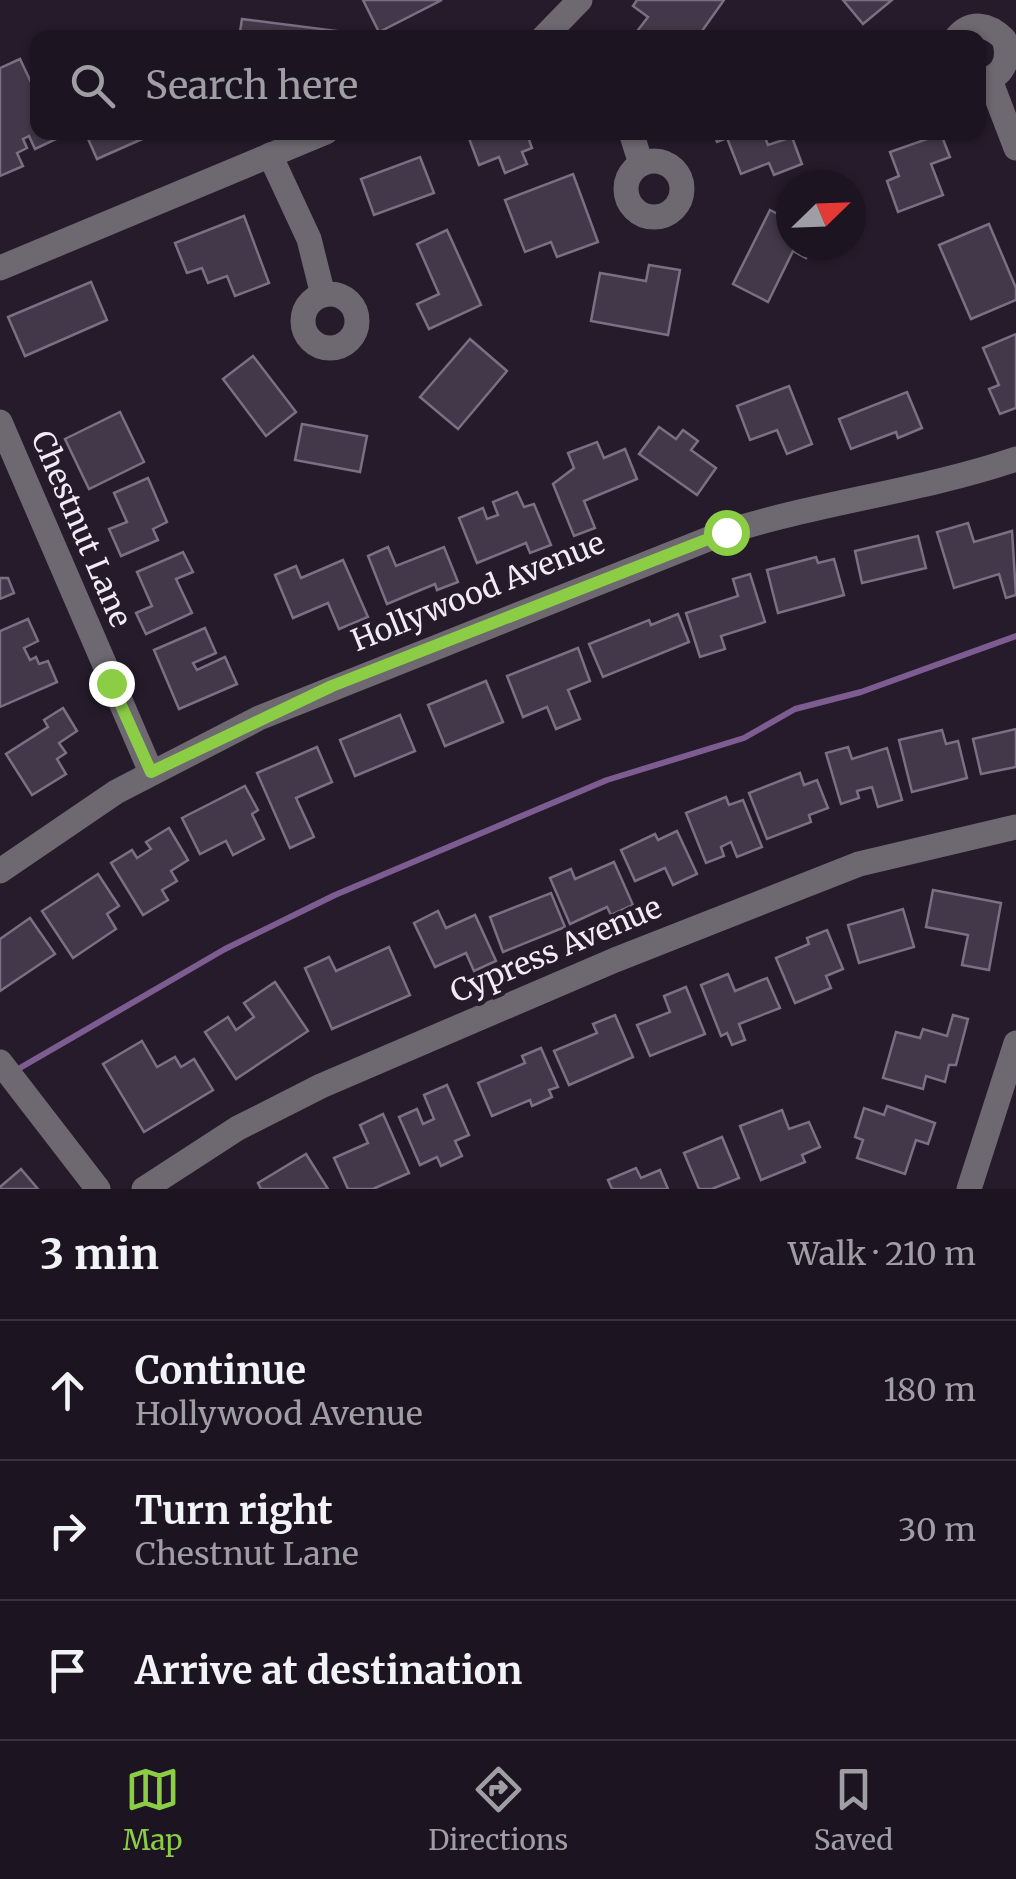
<!DOCTYPE html>
<html lang="en">
<head>
<meta charset="utf-8">
<style>
	body { margin:0; font-family:Merriweather,serif; background:#29212d; color:#f1f3f6 }
	.compass { position:absolute; left:776px; top:170px; width:90px; height:90px; border-radius:50%; background:#1c1420; box-shadow:0 2px 8px #0004; rotate:67deg }
	.stop { position:absolute; width:30px; height:30px; margin:-22px; border:8px solid #8bce46; border-radius:50%; background:#fff }
	.stop.end { background:#8bce46; border-color:#fff; box-shadow:0 2px 10px #0008 }
	.list { margin:0; padding:0; list-style:none }
	h2 { display:flex; justify-content:space-between; align-items:center; height:130px; margin:0; padding:0 40px; font-size:42px }
	h2 small { font-size:32px; font-weight:400; color:#a09ea5 }
	.list li { display:grid; grid-template-columns:65px 1fr auto; gap:30px; align-items:center; box-sizing:border-box; height:140px; padding:0 40px; border-top:2px solid #3a333e }
	.list b { display:block; font-size:38px; white-space:nowrap }
	.list p { margin:0; font-size:32px; white-space:nowrap; color:#a09ea5 }
	.list em { font-size:32px; font-style:normal; color:#a09ea5 }
	.icon { flex:none; width:55px; height:55px; fill:none; stroke:currentColor; stroke-width:2; stroke-linecap:round; stroke-linejoin:round }
	.map { position:relative; flex:none; width:1016px; height:1189px; overflow:hidden }
	.search { position:absolute; background:#1c1420; box-shadow:0 2px 8px #0004; left:30px; right:30px; top:30px; height:110px; display:flex; align-items:center; gap:25px; box-sizing:border-box; padding:0 35px; border-radius:20px; color:#a09ea5; font-size:38px }
	.sheet { height:550px; background:#1c1420 }
	nav { display:flex; justify-content:space-around; align-items:center; box-sizing:border-box; height:140px; border-top:2px solid #3a333e; background:#1c1420; font-size:28px; color:#a09ea5 }
	nav a { display:grid; justify-items:center; gap:5px }
	nav .on { color:#8bce46 }
	.map>svg:first-child { display:block }
	.lines { fill:none; stroke-linecap:round; stroke-linejoin:round }
	.stream { stroke:#7d5d91; stroke-width:6 }
	.building { fill:#423849; stroke:#7b6f83; stroke-width:2.5 }
	.minor { stroke:#6e6871; stroke-width:25 }
	.route { stroke:#8bce46; stroke-width:12 }
	.labels { text-anchor:middle; stroke-width:9; stroke-linejoin:round; paint-order:stroke }
	.street-label { font-size:30px; fill:#f1ebf6; stroke:#251b2b }
</style>
</head>
<body>
<div class="map">
<svg width="1016" height="1189" viewBox="0 0 1016 1189">
	<rect width="100%" height="100%" fill="#251b2b"/>
	<g class="lines">
		<path class="stream" d="M13 1072 225 949 335 895 607 780 744 738 795 709 861 692 1016 636"/>
	</g>
	<g class="building">
		<path d="M363 0H442L379 32Z"/>
		<path d="M637 0H724L697 38H640L635 34 648 17 633 6Z"/>
		<path d="M843 0H892L863 24Z"/>
		<path d="M242 19 337 31 336 38H239Z"/>
		<path d="M20 59 38 97V132H54L56 139 35 149 29 136 23 139 27 148 17 153 23 166 0 176V68Z"/>
		<path d="M85 132H158L97 159Z"/>
		<path d="M542 132 528 137 532 148 522 152 527 164 505 173 499 157 479 165 467 133Z"/>
		<path d="M713 132H763L768 145 792 137 802 164 774 175 769 163 741 174 727 138 717 142Z"/>
		<path d="M941 134 950 157 931 164 943 195 898 212 887 181 899 176 890 152Z"/>
		<path d="M420 157 434 193 374 215 361 179Z"/>
		<path d="M573 174 598 242 557 257 551 242 525 252 505 200Z"/>
		<path d="M770 210 791 221V245H813L806 258 793 251 768 302 733 284Z"/>
		<path d="M244 216 269 283 235 296 227 276 208 283 202 268 187 273 175 243Z"/>
		<path d="M989 224 1016 288V300L971 319 939 245Z"/>
		<path d="M447 230 481 305 429 329 417 304 439 294 417 244Z"/>
		<path d="M649 265 680 270 668 335 591 321 600 273 646 281Z"/>
		<path d="M91 282 107 320 25 356 8 317Z"/>
		<path d="M1016 334V408L1000 414 989 389 999 385 983 348Z"/>
		<path d="M470 339 507 371 458 429 420 397Z"/>
		<path d="M253 356 296 412 266 436 223 379Z"/>
		<path d="M789 386 812 444 787 454 777 430 750 440 737 406Z"/>
		<path d="M907 392 922 428 898 438 896 432 851 449 839 419Z"/>
		<path d="M120 412 144 462 89 489 65 439Z"/>
		<path d="M302 424 367 436 360 472 295 460Z"/>
		<path d="M659 427 676 439 683 430 698 441 691 450 716 468 697 495 639 454Z"/>
		<path d="M597 442 604 458 625 449 637 479 584 501 595 528 574 536 553 484 574 468 568 453Z"/>
		<path d="M148 478 167 522 153 529 158 540 121 556 109 529 127 522 114 493Z"/>
		<path d="M517 492 524 507 534 504 551 545 530 553 526 543 477 563 459 518 483 508 487 519 498 515 493 502Z"/>
		<path d="M968 523 974 542 1012 531 1016 595 1006 598 999 574 954 588 937 532Z"/>
		<path d="M918 536 926 568 862 583 855 551Z"/>
		<path d="M388 547 396 566 444 547 458 582 437 590 435 584 387 604 368 556Z"/>
		<path d="M183 552 193 572 176 579 192 613 146 634 136 613 152 606 137 572Z"/>
		<path d="M816 557 818 563 834 559 844 595 778 613 767 570Z"/>
		<path d="M343 560 368 617 339 629 328 603 293 618 275 575 296 566 301 578Z"/>
		<path d="M750 574 765 622 721 636 725 649 700 657 686 613 738 596 733 579Z"/>
		<path d="M0 578H8L14 593 0 599Z"/>
		<path d="M678 614 689 642 603 677 589 644 649 620 651 625Z"/>
		<path d="M28 619 38 641 24 648 30 660 36 657 39 664 48 661 57 682 0 707V631Z"/>
		<path d="M205 628 216 653 193 663 197 670 225 657 237 684 179 709 154 650Z"/>
		<path d="M578 648 590 681 568 690 580 719 556 729 547 707 523 717 507 676Z"/>
		<path d="M486 681 503 722 445 746 428 705Z"/>
		<path d="M63 708 77 731 59 743 66 753 57 759 66 774 32 795 6 754 48 727 44 720Z"/>
		<path d="M400 715 415 751 355 776 340 740Z"/>
		<path d="M1016 729V767L981 774 973 739Z"/>
		<path d="M942 730 946 744 958 741 967 778 912 792 899 740Z"/>
		<path d="M317 747 332 782 296 798 314 837 290 848 257 773Z"/>
		<path d="M848 747 852 759 887 748 902 800 878 807 872 787 857 791 859 798 841 804 826 753Z"/>
		<path d="M800 773 804 785 817 780 828 808 809 815 811 822 767 839 749 793Z"/>
		<path d="M245 786 258 810 252 814 264 839 233 855 226 841 200 854 182 818Z"/>
		<path d="M726 797 729 805 743 800 762 847 737 857 731 842 721 847 724 856 706 863 686 813Z"/>
		<path d="M169 828 188 860 171 871 177 881 162 890 168 900 143 915 111 863 132 850 137 858 151 849 146 842Z"/>
		<path d="M677 831 697 874 673 885 665 868 635 881 621 850 655 834 658 840Z"/>
		<path d="M614 862 633 905 611 915 607 907 570 924 550 878 571 869 575 879Z"/>
		<path d="M98 874 119 906 107 914 116 929 73 958 42 911Z"/>
		<path d="M933 890 1001 903 989 970 962 965 968 935 926 927Z"/>
		<path d="M551 893 565 927 503 952 490 917Z"/>
		<path d="M903 909 914 947 859 963 848 925Z"/>
		<path d="M438 911 446 928 475 915 496 961 474 971 466 953 435 967 414 923Z"/>
		<path d="M30 918 55 954 0 991V939Z"/>
		<path d="M827 930 843 969 826 976 831 988 795 1003 776 958 809 944 807 938Z"/>
		<path d="M389 947 410 995 332 1029 305 968 329 957 336 971Z"/>
		<path d="M728 974 735 991 767 978 780 1008 739 1024 745 1040 732 1045 727 1033 721 1036 701 985Z"/>
		<path d="M275 982 308 1031 236 1079 205 1032 228 1017 236 1030 254 1017 244 1003Z"/>
		<path d="M686 987 705 1034 650 1056 637 1025 670 1012 664 996Z"/>
		<path d="M615 1015 633 1057 569 1085 554 1051 597 1033 593 1024Z"/>
		<path d="M953 1015 968 1019 956 1065H949L945 1082 926 1076 923 1089 883 1078 896 1032 920 1038 923 1029 947 1036Z"/>
		<path d="M142 1041 157 1067 175 1057 181 1067 194 1059 213 1090 144 1132 103 1064Z"/>
		<path d="M541 1048 558 1087 549 1090 552 1097 532 1106 530 1100 492 1116 478 1083 525 1063 522 1056Z"/>
		<path d="M447 1085 469 1135 455 1141 462 1156 441 1166 437 1157 420 1165 399 1117 417 1109 423 1124 434 1119 424 1095Z"/>
		<path d="M887 1106 935 1123 928 1144 916 1140 905 1174 857 1158 863 1140 855 1137 864 1108 884 1115Z"/>
		<path d="M782 1110 789 1129 809 1122 820 1147 802 1155 805 1162 761 1180 740 1126Z"/>
		<path d="M383 1114 409 1173 373 1189H348L334 1158 368 1143 360 1125Z"/>
		<path d="M722 1137 739 1178 712 1189H699L684 1153Z"/>
		<path d="M306 1154 328 1189H261L258 1183Z"/>
		<path d="M636 1168 641 1178 660 1170 668 1189H612L608 1180Z"/>
		<path d="M21 1169 38 1189H0V1187Z"/>
	</g>
	<g class="lines">
		<g class="minor">
			<path d="M543 38 580 0"/>
			<path d="M956 38C971 20 989 24 1004 39 1011 60 1003 79 978 81"/>
			<path d="M990 80 1016 148"/>
			<path d="M631 132 641 164"/>
			<path d="M270 155 309 239 323 295"/>
			<circle cx="654" cy="189" r="28"/>
			<path d="M0 268 326 132"/>
			<circle cx="330" cy="321" r="27"/>
			<path d="M0 422 151 772"/>
			<path d="M0 871 116 792 259 718 726 532C821 502 921 491 1016 459"/>
			<path d="M0 1062 98 1189"/>
			<path d="M144 1189 238 1128 321 1086 615 960 859 864 1016 827"/>
			<path d="M969 1189 1016 1043"/>
		</g>
	</g>
	<g class="lines">
		<path class="route" d="M111 683 151 772 332 686 726 532"/>
	</g>
	<g class="labels">
		<g class="street-label">
			<text transform="translate(81 529) rotate(67)" y="10">Chestnut Lane</text>
			<text transform="translate(478 592) rotate(-22)" y="10">Hollywood Avenue</text>
			<text transform="translate(556 950) rotate(-23)" y="10">Cypress Avenue</text>
		</g>
	</g>
</svg>
<svg class="compass" viewBox="-18 -18 36 36"><path d="M0-13l5 13h-10z" fill="#e53935"/><path d="M0 13l5-13h-10z" fill="#a09ea5"/></svg>
<div class="stop" style="left:726px;top:532px"></div>
<div class="stop end" style="left:111px;top:683px"></div>
<div class="search"><svg class="icon" aria-label="search" viewBox="0 0 24 24"><circle cx="10" cy="10" r="6"/><path d="M15 15l6 6"/></svg>Search here</div>
</div>
<section class="sheet">
<h2>3 min<small>Walk · 210 m</small></h2>
<ul class="list">
<li><svg class="icon" aria-label="ahead" viewBox="0 0 24 24"><path d="M12 20V5M6 11l6-6 6 6"/></svg><div><b>Continue</b><p>Hollywood Avenue</p></div><em>180 m</em></li>
<li><svg class="icon" aria-label="right" viewBox="0 0 24 24"><path d="M7 20v-9h11M14 6l5 5-5 5"/></svg><div><b>Turn right</b><p>Chestnut Lane</p></div><em>30 m</em></li>
<li><svg class="icon" aria-label="arrive" viewBox="0 0 24 24"><path d="M6 21V4h12l-3 4 3 4H6"/></svg><div><b>Arrive at destination</b></div></li>
</ul>
</section>
<nav>
<a class="on"><svg class="icon" aria-label="map" viewBox="0 0 24 24"><path d="M3 6l6-2 6 2 6-2v14l-6 2-6-2-6 2zM9 4v14M15 6v14"/></svg>Map</a>
<a><svg class="icon" aria-label="directions" viewBox="0 0 24 24"><path d="M12 3l9 9-9 9-9-9zM9 14v-3h6M13 9l2 2-2 2"/></svg>Directions</a>
<a><svg class="icon" aria-label="saved" viewBox="0 0 24 24"><path d="M7 4h10v16l-5-4-5 4z"/></svg>Saved</a>
</nav>
</body>
</html>
